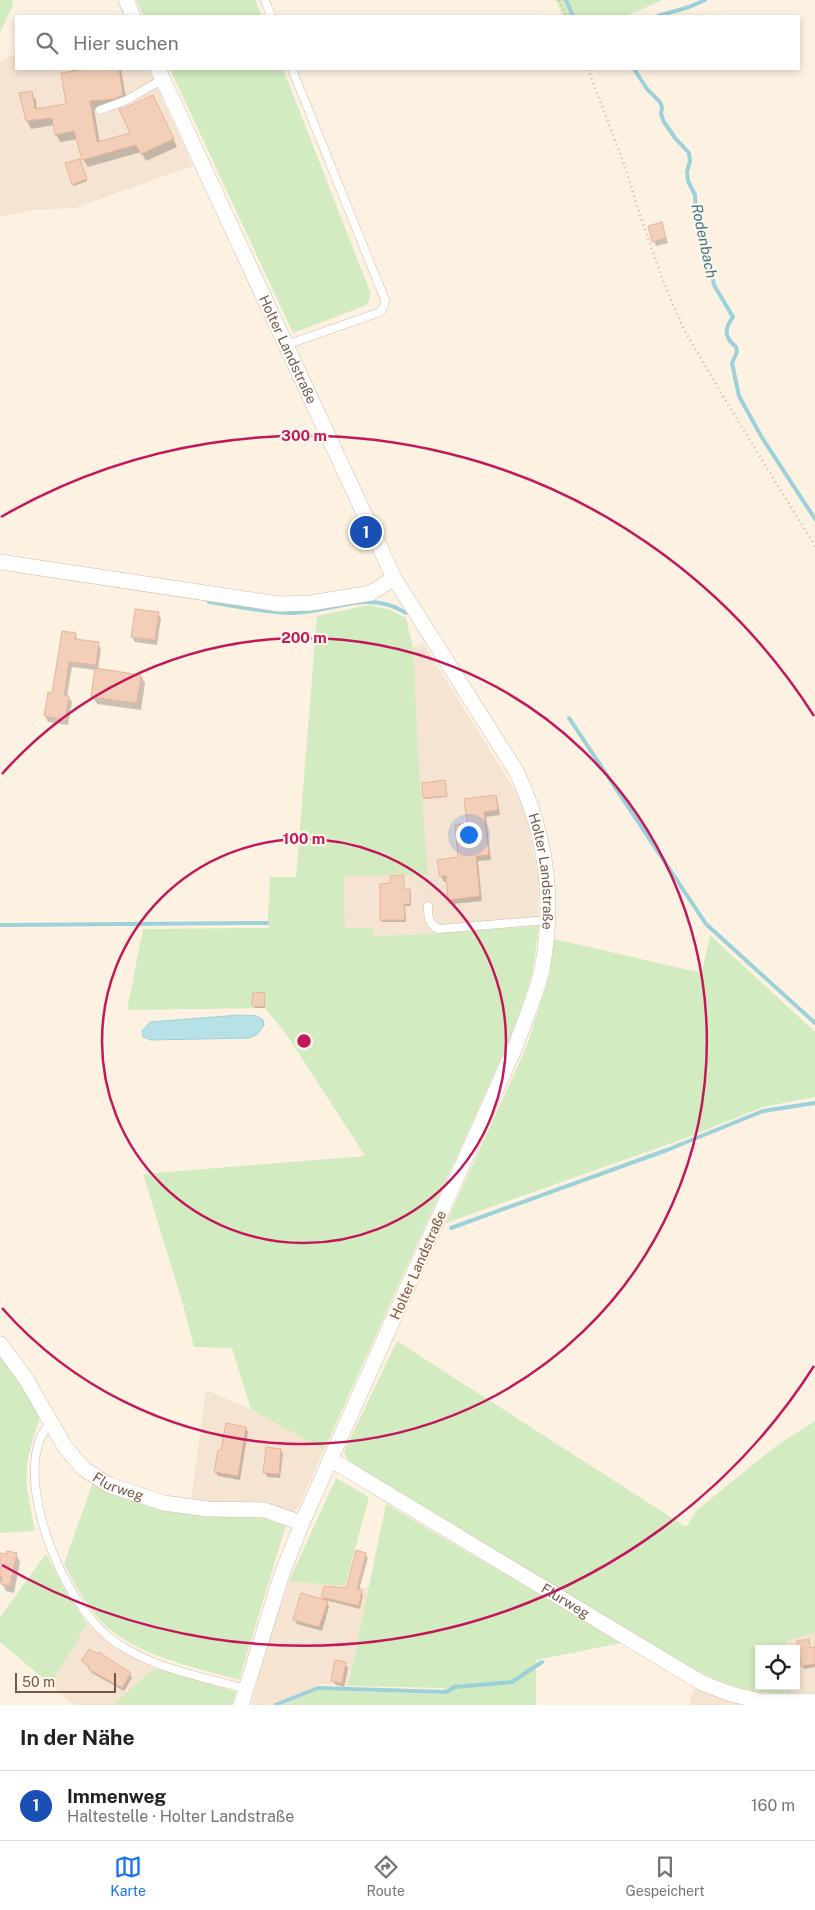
<!DOCTYPE html>
<html lang="de">
<head>
<meta charset="utf-8">
<style>
	body { margin:0; font-family:"Public Sans",sans-serif; background:#f6f6f6; color:#202124 }
	.controls { position:absolute; right:15px; bottom:15px; display:grid; overflow:hidden; border-radius:0px; box-shadow:0 2px 8px #0003 }
	.controls button { width:45px; height:45px; display:grid; place-items:center; padding:0; border:0; border-bottom:1px solid #e0e0e0; background:#fff; color:#202124; font:25px sans-serif }
	.scale { position:absolute; left:15px; bottom:12px; width:101px; box-sizing:border-box; padding-left:5px; border:2px solid #765748; border-top:0; font-size:14px; line-height:18px; white-space:nowrap; color:#765748; -webkit-text-stroke:4px #fff6e9; paint-order:stroke }
	.you { position:absolute; left:468px; top:834px; width:18px; height:18px; margin:-12px; border:4px solid #fff; border-radius:50%; background:#1a73e8; box-shadow:0 0 0 8px #1a73e833 }
	.badge { display:grid; place-items:center; width:32px; height:32px; border-radius:50%; background:#1a73e8; color:#fff; font-size:16px; font-weight:700 }
	.pin { position:absolute; translate:-50% -50%; border:2px solid #fff; box-shadow:0 1px 5px #0006 }
	.list { margin:0; padding:0; list-style:none }
	h2 { display:flex; justify-content:space-between; align-items:center; height:65px; margin:0; padding:0 20px; font-size:21px }
	h2 small { font-size:16px; font-weight:400; color:#757577 }
	.list li { display:grid; grid-template-columns:32px 1fr auto; gap:15px; align-items:center; box-sizing:border-box; height:70px; padding:0 20px; border-top:1px solid #e0e0e0 }
	.list b { display:block; font-size:19px; white-space:nowrap }
	.list p { margin:0; font-size:16px; white-space:nowrap; color:#757577 }
	.list em { font-size:16px; font-style:normal; color:#757577 }
	.icon { flex:none; width:28px; height:28px; fill:none; stroke:currentColor; stroke-width:2; stroke-linecap:round; stroke-linejoin:round }
	.map { position:relative; flex:none; width:815px; height:1705px; overflow:hidden }
	.search { position:absolute; background:#fff; box-shadow:0 2px 8px #0003; left:15px; right:15px; top:15px; height:55px; display:flex; align-items:center; gap:12px; box-sizing:border-box; padding:0 18px; border-radius:0px; color:#757577; font-size:19px }
	.sheet { height:135px; background:#fff }
	nav { display:flex; justify-content:space-around; align-items:center; box-sizing:border-box; height:70px; border-top:1px solid #e0e0e0; background:#fff; font-size:14px; color:#757577 }
	nav a { display:grid; justify-items:center; gap:2px }
	nav .on { color:#1a73e8 }
	.map>svg:first-child { display:block }
	.residential { fill:#f5e4d1 }
	.green { fill:#d3ebc0 }
	.water { fill:#b6e1e7; stroke:#9cd1d9 }
	.shadow { fill:#0003 }
	.lines { fill:none; stroke-linecap:round; stroke-linejoin:round }
	.stream { stroke:#9cd1d9; stroke-width:4 }
	.building { fill:#f3cfb9; stroke:#e7b599 }
	.lane-casing { stroke:#d1bbac; stroke-width:9 }
	.street-casing { stroke:#d1bbac; stroke-width:16 }
	.path { stroke:#d8b29c; stroke-width:2.5; stroke-dasharray:1 4; stroke-linecap:butt }
	.lane { stroke:#fff; stroke-width:8 }
	.street { stroke:#fff; stroke-width:15 }
	.ring { fill:none; stroke:#c2185b; stroke-width:2.5 }
	.labels { text-anchor:middle; stroke-width:4.5; stroke-linejoin:round; paint-order:stroke }
	.street-label { font-size:14px; fill:#765748; stroke:#fff6e9 }
	.water-label { font-size:15px; font-style:italic; fill:#3e7983; stroke:#fff6e9 }
	.centre { fill:#c2185b; stroke:#fff6e9; stroke-width:2.5 }
	.ring-label { font-size:15px; text-anchor:middle; font-weight:bold; fill:#c2185b; stroke:#fff6e9; stroke-width:4.5; stroke-linejoin:round; paint-order:stroke }
</style>
</head>
<body>
<div class="map">
<svg width="815" height="1705" viewBox="0 0 815 1705">
	<rect width="100%" height="100%" fill="#fdf2e2"/>
	<g class="residential">
		<path d="M16 54V69H149L193 166 75 208 33 210 0 217V61Z"/>
		<path d="M423 643 523 803 538 874 539 926 442 933 372 936 373 928H345L344 876 427 873 419 764 413 648Z"/>
		<path d="M206 1390 251 1409 324 1450 295 1514 191 1501Z"/>
		<path d="M289 1581 368 1588 348 1686 322 1684 270 1705H251L263 1657Z"/>
		<path d="M87 1624 116 1649 155 1668 112 1705H74L51 1685Z"/>
		<path d="M815 1633V1694L791 1695 790 1686H796V1649H787L786 1641Z"/>
		<path d="M697 1686 761 1705H690L691 1696Z"/>
	</g>
	<g class="green">
		<path d="M0 0H13L12 7 0 33Z"/>
		<path d="M136 0H255L262 16H144Z"/>
		<path d="M556 0H663L626 16H563Z"/>
		<path d="M170 69H283L371 294 367 305 293 333Z"/>
		<path d="M369 605 390 610 406 618 413 648 419 764 428 874 344 876 345 928H373V936L442 933 539 926 532 975 515 1027 324 1450 251 1409 232 1348 194 1347 184 1308 143 1174 365 1156 289 1038 265 1008 127 1010 143 929 269 928 268 917 270 877H296L317 616Z"/>
		<path d="M710 935 815 1032V1097L763 1107 683 1139 446 1223 526 1048 550 974 554 939 702 973Z"/>
		<path d="M397 1341 686 1527 697 1510 776 1446 815 1421V1633L786 1641 787 1649H759V1686H790L791 1695C772 1693 752 1692 734 1686 714 1680 695 1670 677 1660L348 1461 344 1452Z"/>
		<path d="M0 1352 41 1415C33 1438 24 1463 27 1488 29 1503 32 1517 35 1531L0 1533Z"/>
		<path d="M336 1478 369 1497 345 1586 289 1581Z"/>
		<path d="M93 1482 271 1518 286 1525 239 1680C195 1667 143 1658 107 1627 88 1610 76 1586 64 1564Z"/>
		<path d="M386 1504 622 1643 536 1660V1705H282L318 1690 442 1694 444 1688 348 1686Z"/>
		<path d="M46 1554 65 1590 87 1624 51 1685 0 1642V1617Z"/>
		<path d="M155 1668 236 1692 232 1705H112Z"/>
	</g>
	<path class="water" d="M240 1015 257 1016 263 1020 264 1025 258 1034 249 1038 151 1040 143 1037 142 1031 150 1022Z"/>
	<g class="shadow">
		<path d="M80 69H121L127 103 119 106 94 109 100 143 132 134 157 104 177 147 146 161 141 152 88 167 83 159 78 139 60 142 56 134 54 125 31 129 27 121 31 93 36 100 37 110 68 105 62 73Z"/>
		<path d="M81 163 87 181 74 186 73 184Z"/>
		<path d="M661 224 668 243 656 246 654 241Z"/>
		<path d="M158 614 161 618 157 645 135 642 132 637Z"/>
		<path d="M75 634 78 640 98 643 101 649 98 670 141 676 145 683 141 710 97 704 93 697 96 670 72 667 67 696 72 702 68 725 48 722 45 716Z"/>
		<path d="M445 782 447 797 425 799 424 797Z"/>
		<path d="M495 797 498 802 500 815 486 817 491 860 478 861 482 901 453 904 450 899 448 881 444 882 441 876 460 858 468 824Z"/>
		<path d="M403 877 405 890H409L411 893V906H405L406 922H383L381 920 392 884Z"/>
		<path d="M264 994 265 1008H255L254 1006Z"/>
		<path d="M246 1428 248 1432 240 1480 218 1476 215 1472 222 1452Z"/>
		<path d="M280 1450 283 1454 280 1478 267 1477 265 1472Z"/>
		<path d="M0 1554H16L20 1562 14 1593 6 1591 2 1583 0 1582Z"/>
		<path d="M365 1554 368 1558 359 1590 363 1594 360 1609 326 1600 329 1607 322 1631 297 1624 294 1619 325 1602 322 1596 347 1589Z"/>
		<path d="M808 1641 811 1649 815 1648V1667L804 1669 802 1665Z"/>
		<path d="M83 1661 130 1674 132 1678 124 1691 92 1673 90 1669Z"/>
		<path d="M345 1663 348 1668 344 1687 336 1685 333 1681Z"/>
	</g>
	<g class="lines">
		<g class="stream">
			<path d="M566 0 573 16"/>
			<path d="M658 16 689 7 705 0"/>
			<path d="M634 69 647 89 660 102 662 107 661 114 664 122 675 138 689 153 690 161 687 172 688 181 695 195 696 218 700 226 702 242 709 254 714 285 733 317C724 329 724 337 736 347L737 352 732 363 739 396 761 436 815 519"/>
			<path d="M209 602C235 606 262 612 289 613 331 614 366 588 406 613"/>
			<path d="M569 718 706 924 815 1023"/>
			<path d="M0 925 267 923"/>
			<path d="M451 1228 667 1150 763 1111 815 1103"/>
			<path d="M275 1705 318 1688 447 1692 454 1687 512 1682 542 1662"/>
		</g>
	</g>
	<g class="building">
		<path d="M87 69H119L123 95 114 99 90 101 97 142 130 133 119 109 125 108 153 95 174 139 141 154 136 145 82 160 74 131 55 135 52 118 26 121 19 93 32 91 35 109 66 104 61 73Z"/>
		<path d="M80 159 87 179 72 185 65 163Z"/>
		<path d="M662 222 666 238 652 242 648 226Z"/>
		<path d="M135 609 159 612 155 640 131 637Z"/>
		<path d="M62 631 76 633 75 639 99 642 96 665 69 662 64 695 69 696 65 720 44 716 48 692 52 693Z"/>
		<path d="M95 668 141 675 137 703 91 697Z"/>
		<path d="M445 780 447 796 423 798 422 783Z"/>
		<path d="M496 795 498 810 484 812 489 855 476 856 480 896 448 900 446 876 440 877 437 860 458 857 455 825 467 823 464 799Z"/>
		<path d="M404 875V889H410V904H404L405 920H380V884L390 883V876Z"/>
		<path d="M253 992 265 993 264 1007 252 1006Z"/>
		<path d="M226 1423 246 1427 238 1476 214 1472 218 1450H221Z"/>
		<path d="M266 1447 281 1449 279 1474 263 1473Z"/>
		<path d="M356 1550 366 1553 357 1589 362 1590 359 1606 321 1597 324 1586 346 1588Z"/>
		<path d="M7 1551 17 1553 10 1586 1 1584 2 1577 0 1576V1553L6 1554Z"/>
		<path d="M301 1593 328 1601 319 1627 293 1620Z"/>
		<path d="M809 1639 810 1648 815 1647V1664L801 1666 797 1641Z"/>
		<path d="M89 1649 98 1654 99 1652 131 1673 122 1688 88 1669 90 1667 81 1661Z"/>
		<path d="M335 1660 346 1662 342 1683 331 1681Z"/>
	</g>
	<g class="lines">
		<g class="lane-casing">
			<g id="lane">
				<path d="M265 0 271 16"/>
				<path d="M100 110 127 100 163 79"/>
				<path d="M286 345 380 312 384 306 385 300 292 69"/>
				<path d="M428 906C428 917 428 924 439 929L548 920"/>
				<path d="M51 1423C47 1428 42 1433 40 1439 18 1495 68 1613 118 1644 156 1669 203 1677 246 1689"/>
			</g>
		</g>
		<g class="street-casing">
			<g id="street">
				<path d="M126 0 133 16"/>
				<path id="s1" d="M158 69 394 578 516 771C547 835 555 900 542 969 537 993 524 1022 516 1045L302 1523 282 1574 241 1705"/>
				<path d="M0 562 279 604 311 603 371 593 394 578"/>
				<path id="s2" d="M0 1344 26 1379 65 1447 84 1469 109 1485 164 1503 207 1509 264 1510 302 1523"/>
				<path id="s3" d="M330 1459 702 1683 731 1694 760 1701H815"/>
			</g>
		</g>
		<g class="path">
			<path d="M559 0 566 16"/>
			<path d="M588 69 624 164 640 215 666 289 685 331 727 403 815 546"/>
		</g>
		<use href="#lane" class="lane"/>
		<use href="#street" class="street"/>
	</g>
	<g class="ring">
		<circle cx="304" cy="1041" r="202"/>
		<path d="M2 774A403 403 0 1 1 2 1308"/>
		<path d="M814 1366A605 605 0 0 1 2 1565M1 517A605 605 0 0 1 814 716"/>
	</g>
	<g class="labels">
		<g class="street-label">
			<text dy="5" stroke="none"><textPath href="#s1" startOffset="309">Holter Landstraße</textPath></text>
			<text dy="5" stroke="none"><textPath href="#s1" startOffset="894">Holter Landstraße</textPath></text>
			<text transform="translate(418 1265) rotate(-66)" y="5">Holter Landstraße</text>
			<text dy="5" stroke="none"><textPath href="#s2" startOffset="190">Flurweg</textPath></text>
			<text dy="5" stroke="none"><textPath href="#s3" startOffset="275">Flurweg</textPath></text>
		</g>
		<g class="water-label">
			<text transform="translate(704 241) rotate(78)" y="5">Rodenbach</text>
		</g>
	</g>
	<circle cx="304" cy="1041" r="8" class="centre"/>
	<g class="ring-label">
		<text x="304" y="441">300 m</text>
		<text x="304" y="643">200 m</text>
		<text x="304" y="844">100 m</text>
	</g>
</svg>
<div class="controls">
<button><svg class="icon" aria-label="locate" viewBox="0 0 24 24"><circle cx="12" cy="12" r="6"/><path d="M12 2v4M12 18v4M2 12h4M18 12h4"/></svg></button>
</div>
<div class="scale">50 m</div>
<div class="you"></div>
<div class="pin badge" style="left:366px;top:532px;background:#1a4fb4">1</div>
<div class="search"><svg class="icon" aria-label="search" viewBox="0 0 24 24"><circle cx="10" cy="10" r="6"/><path d="M15 15l6 6"/></svg>Hier suchen</div>
</div>
<section class="sheet">
<h2>In der Nähe<small></small></h2>
<ul class="list">
<li><span class="badge" style="background:#1a4fb4">1</span><div><b>Immenweg</b><p>Haltestelle · Holter Landstraße</p></div><em>160 m</em></li>
</ul>
</section>
<nav>
<a class="on"><svg class="icon" aria-label="map" viewBox="0 0 24 24"><path d="M3 6l6-2 6 2 6-2v14l-6 2-6-2-6 2zM9 4v14M15 6v14"/></svg>Karte</a>
<a><svg class="icon" aria-label="directions" viewBox="0 0 24 24"><path d="M12 3l9 9-9 9-9-9zM9 14v-3h6M13 9l2 2-2 2"/></svg>Route</a>
<a><svg class="icon" aria-label="saved" viewBox="0 0 24 24"><path d="M7 4h10v16l-5-4-5 4z"/></svg>Gespeichert</a>
</nav>
</body>
</html>
